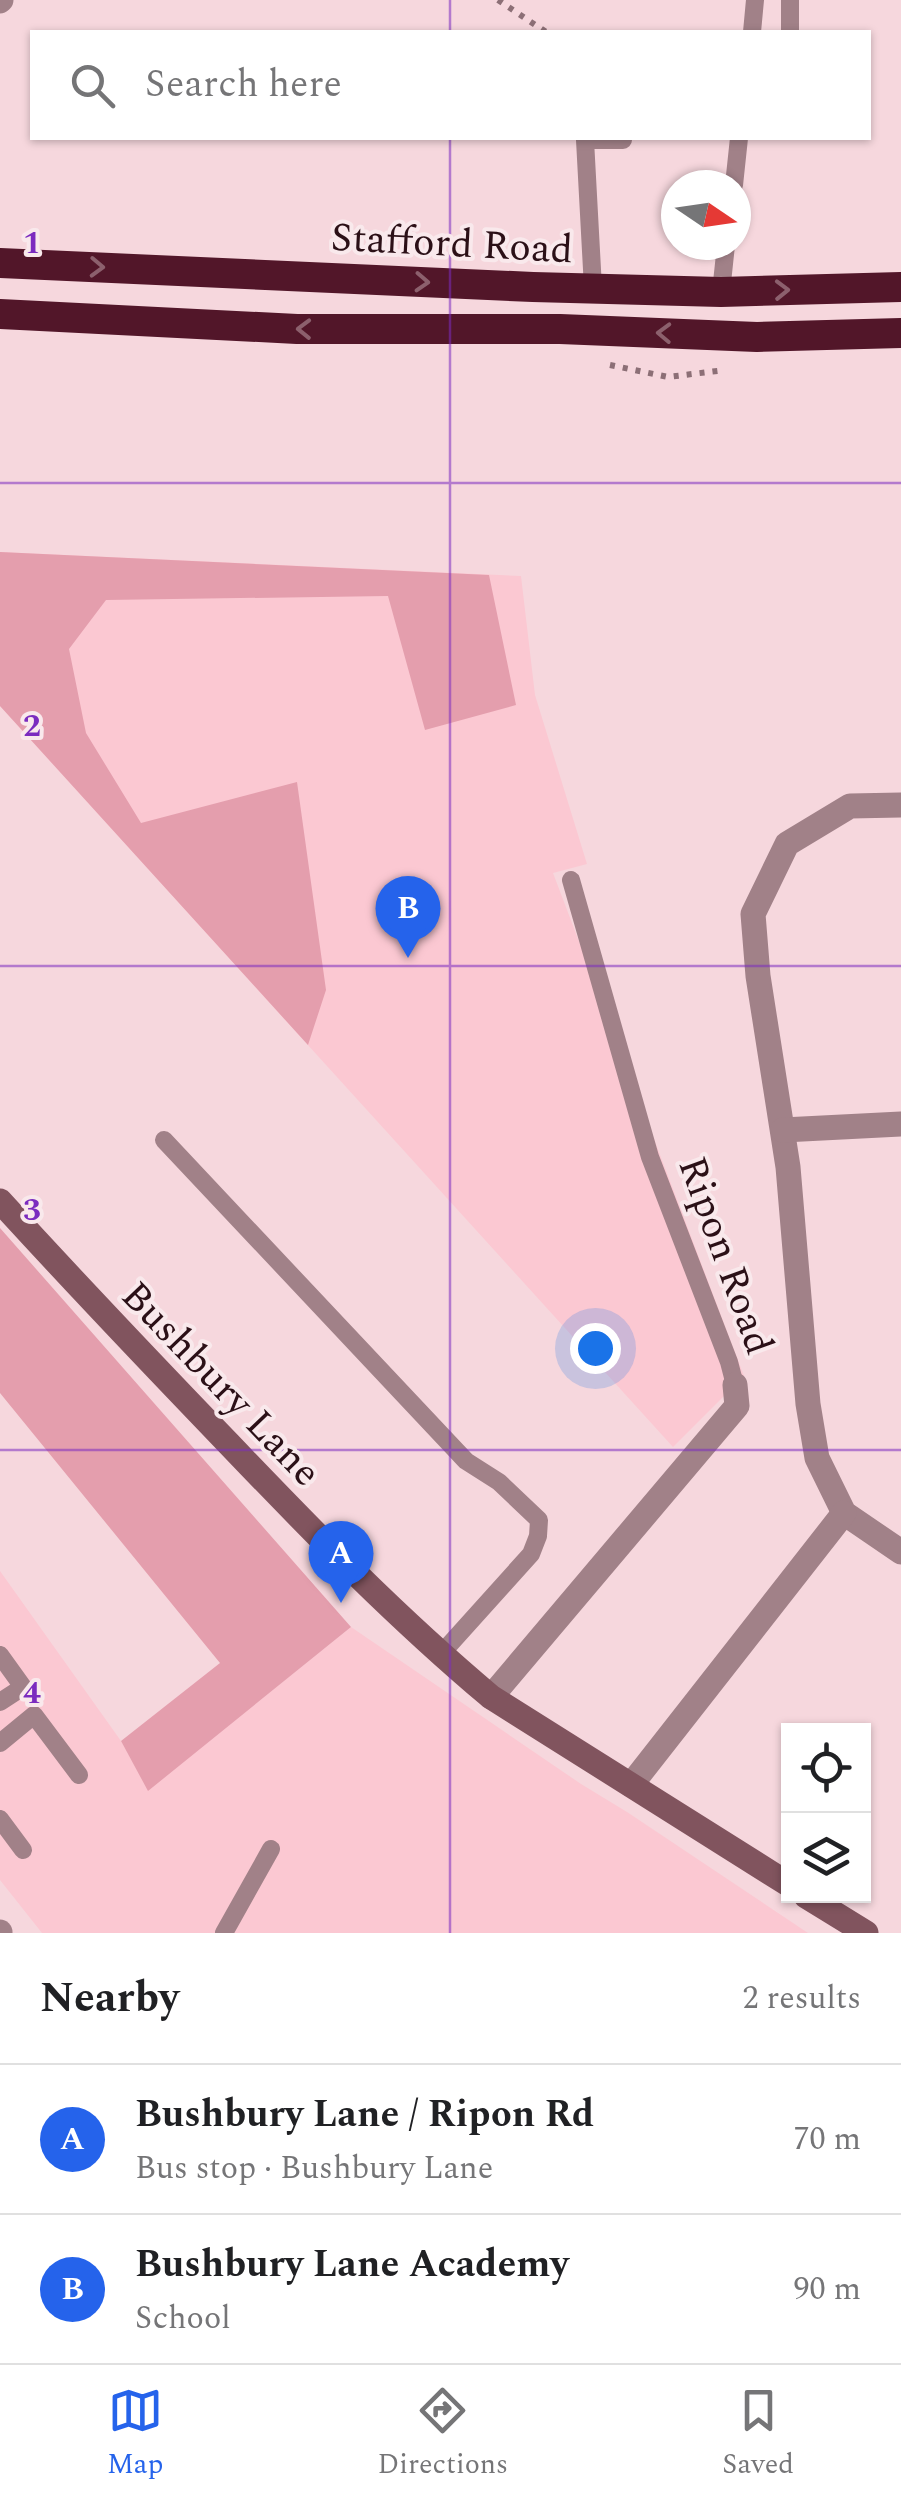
<!DOCTYPE html>
<html lang="en">
<head>
<meta charset="utf-8">
<style>
	body { margin:0; font-family:Spectral,serif; background:#f2f2f2; color:#202124 }
	.controls { position:absolute; right:30px; bottom:30px; display:grid; overflow:hidden; border-radius:0px; box-shadow:0 2px 8px #0004 }
	.controls button { width:90px; height:90px; display:grid; place-items:center; padding:0; border:0; border-bottom:2px solid #e0e0e0; background:#fff; color:#202124; font:50px sans-serif }
	.compass { position:absolute; left:661px; top:170px; width:90px; height:90px; border-radius:50%; background:#fff; box-shadow:0 2px 8px #0004; rotate:103deg }
	.you { position:absolute; left:595px; top:1348px; width:35px; height:35px; margin:-25px; border:8px solid #fff; border-radius:50%; background:#1a73e8; box-shadow:0 0 0 15px #1a73e833 }
	.badge { display:grid; place-items:center; width:65px; height:65px; border-radius:50%; background:#2563eb; color:#fff; font-size:32px; font-weight:700 }
	.pin { position:absolute; translate:-50% -82px; filter:drop-shadow(0 2px 5px #0008) }
	.pin::after { content:''; position:absolute; top:52px; width:35px; height:30px; background:inherit; clip-path:polygon(0 0,100% 0,50% 100%) }
	.list { margin:0; padding:0; list-style:none }
	h2 { display:flex; justify-content:space-between; align-items:center; height:130px; margin:0; padding:0 40px; font-size:42px }
	h2 small { font-size:32px; font-weight:400; color:#757577 }
	.list li { display:grid; grid-template-columns:65px 1fr auto; gap:30px; align-items:center; box-sizing:border-box; height:150px; padding:0 40px; border-top:2px solid #e0e0e0 }
	.list b { display:block; font-size:38px; white-space:nowrap }
	.list p { margin:0; font-size:32px; white-space:nowrap; color:#757577 }
	.list em { font-size:32px; font-style:normal; color:#757577 }
	.icon { flex:none; width:55px; height:55px; fill:none; stroke:currentColor; stroke-width:2; stroke-linecap:round; stroke-linejoin:round }
	.map { position:relative; flex:none; width:901px; height:1933px; overflow:hidden }
	.search { position:absolute; background:#fff; box-shadow:0 2px 8px #0004; left:30px; right:30px; top:30px; height:110px; display:flex; align-items:center; gap:25px; box-sizing:border-box; padding:0 35px; border-radius:0px; color:#757577; font-size:38px }
	.sheet { height:430px; background:#fff }
	nav { display:flex; justify-content:space-around; align-items:center; box-sizing:border-box; height:140px; border-top:2px solid #e0e0e0; background:#fff; font-size:28px; color:#757577 }
	nav a { display:grid; justify-items:center; gap:5px }
	nav .on { color:#2563eb }
	.map>svg:first-child { display:block }
	.built { fill:#fbc8d2 }
	.green { fill:#e49ead }
	.lines { fill:none; stroke-linecap:round; stroke-linejoin:round }
	.path { stroke:#8c6f76; stroke-width:6; stroke-dasharray:5 8; stroke-linecap:butt }
	.lane { stroke:#a18188; stroke-width:18 }
	.street { stroke:#a18188; stroke-width:25 }
	.secondary { stroke:#81545e; stroke-width:25 }
	.highway { stroke:#521629; stroke-width:30 }
	.oneway { stroke:#8c606d }
	.grid { fill:none; stroke:#7b2cbf; stroke-width:2.5; stroke-opacity:0.55 }
	.labels { text-anchor:middle; stroke-width:8; stroke-linejoin:round; paint-order:stroke }
	.street-label { font-size:40px; fill:#2b1017; stroke:#f9e9ec }
	.grid-label { font-size:32px; text-anchor:middle; font-weight:bold; fill:#7b2cbf; stroke:#f9e9ec; stroke-width:8; stroke-linejoin:round; paint-order:stroke }
</style>
</head>
<body>
<div class="map">
<svg width="901" height="1933" viewBox="0 0 901 1933">
	<rect width="100%" height="100%" fill="#f6d7dd"/>
	<g class="built">
		<path d="M0 552 521 576 535 695 587 864 553 873 744 1376 673 1447 0 706Z"/>
		<path d="M0 1571 121 1741 148 1790 351 1627 581 1784 627 1812 808 1933H42L0 1880Z"/>
	</g>
	<g class="green">
		<path d="M0 552 489 575 516 705 425 730 388 596 106 600 69 649 86 733 141 823 297 782 326 990 308 1045 0 706Z"/>
		<path d="M0 1228 351 1627 148 1791 121 1741 220 1663 0 1393Z"/>
	</g>
	<g class="lines">
		<g class="path">
			<path d="M498 0 546 32"/>
			<path d="M610 365 668 377 725 370"/>
		</g>
		<g class="lane">
			<path d="M790 0V32"/>
			<path d="M752 32 755 0"/>
			<path d="M734 185 739 138"/>
			<path d="M593 288 585 140H623"/>
			<path d="M721 292 726 245"/>
			<path d="M571 880 650 1157 729 1362 735 1385"/>
			<path d="M164 1140 466 1461 499 1482 539 1520 538 1536 531 1554 441 1654"/>
			<path d="M0 1655 23 1687 0 1702"/>
			<path d="M0 1743 34 1715 79 1775"/>
			<path d="M0 1819 23 1850"/>
			<path d="M224 1933 271 1849"/>
		</g>
		<g class="street">
			<path d="M0 1 1 0"/>
			<path d="M901 805 850 806 787 844 753 914 758 976 788 1167 808 1404 817 1458 844 1513 901 1552"/>
			<path d="M783 1130 901 1124"/>
			<path d="M491 1697 737 1406 735 1385"/>
			<path d="M631 1785 844 1513"/>
			<path d="M0 1932V1933"/>
		</g>
		<g class="secondary">
			<path d="M0 1201C75 1283 152 1364 229 1444 313 1532 398 1619 491 1697L788 1884"/>
			<path d="M806 1896 866 1933"/>
		</g>
		<g class="highway">
			<path d="M0 263 533 287 721 292 901 287"/>
			<path d="M0 314 297 329H560L757 337 901 333"/>
		</g>
	</g>
	<defs><path id="oneway-chevron" d="M-2-3.5L2.5 0L-2 3.5" fill="none" stroke-width="1.6" stroke-linecap="round" stroke-linejoin="round" transform="scale(2.5)"/></defs>
	<g class="oneway">
		<use href="#oneway-chevron" transform="translate(97 267) rotate(2)"/>
		<use href="#oneway-chevron" transform="translate(422 282) rotate(3)"/>
		<use href="#oneway-chevron" transform="translate(782 290) rotate(-1)"/>
		<use href="#oneway-chevron" transform="translate(304 329) rotate(-179)"/>
		<use href="#oneway-chevron" transform="translate(664 333) rotate(-178)"/>
	</g>
	<path class="grid" d="M450 0V32M450 138V1933M0 483H901M0 966H901M0 1450H901"/>
	<g class="labels">
		<g class="street-label">
			<text transform="translate(452 242) rotate(3)" y="14">Stafford Road</text>
			<text transform="translate(727 1255) rotate(70)" y="14">Ripon Road</text>
			<text transform="translate(222 1383) rotate(46)" y="14">Bushbury Lane</text>
		</g>
	</g>
	<g class="grid-label">
		<text x="32" y="253">1</text>
		<text x="32" y="736">2</text>
		<text x="32" y="1220">3</text>
		<text x="32" y="1703">4</text>
	</g>
</svg>
<div class="controls">
<button><svg class="icon" aria-label="locate" viewBox="0 0 24 24"><circle cx="12" cy="12" r="6"/><path d="M12 2v4M12 18v4M2 12h4M18 12h4"/></svg></button>
<button><svg class="icon" aria-label="layers" viewBox="0 0 24 24"><path d="M12 4l9 5-9 5-9-5zM3 14l9 5 9-5"/></svg></button>
</div>
<svg class="compass" viewBox="-18 -18 36 36"><path d="M0-13l5 13h-10z" fill="#e53935"/><path d="M0 13l5-13h-10z" fill="#757577"/></svg>
<div class="you"></div>
<div class="pin badge" style="left:341px;top:1603px">A</div>
<div class="pin badge" style="left:408px;top:958px">B</div>
<div class="search"><svg class="icon" aria-label="search" viewBox="0 0 24 24"><circle cx="10" cy="10" r="6"/><path d="M15 15l6 6"/></svg>Search here</div>
</div>
<section class="sheet">
<h2>Nearby<small>2 results</small></h2>
<ul class="list">
<li><span class="badge">A</span><div><b>Bushbury Lane / Ripon Rd</b><p>Bus stop · Bushbury Lane</p></div><em>70 m</em></li>
<li><span class="badge">B</span><div><b>Bushbury Lane Academy</b><p>School</p></div><em>90 m</em></li>
</ul>
</section>
<nav>
<a class="on"><svg class="icon" aria-label="map" viewBox="0 0 24 24"><path d="M3 6l6-2 6 2 6-2v14l-6 2-6-2-6 2zM9 4v14M15 6v14"/></svg>Map</a>
<a><svg class="icon" aria-label="directions" viewBox="0 0 24 24"><path d="M12 3l9 9-9 9-9-9zM9 14v-3h6M13 9l2 2-2 2"/></svg>Directions</a>
<a><svg class="icon" aria-label="saved" viewBox="0 0 24 24"><path d="M7 4h10v16l-5-4-5 4z"/></svg>Saved</a>
</nav>
</body>
</html>
